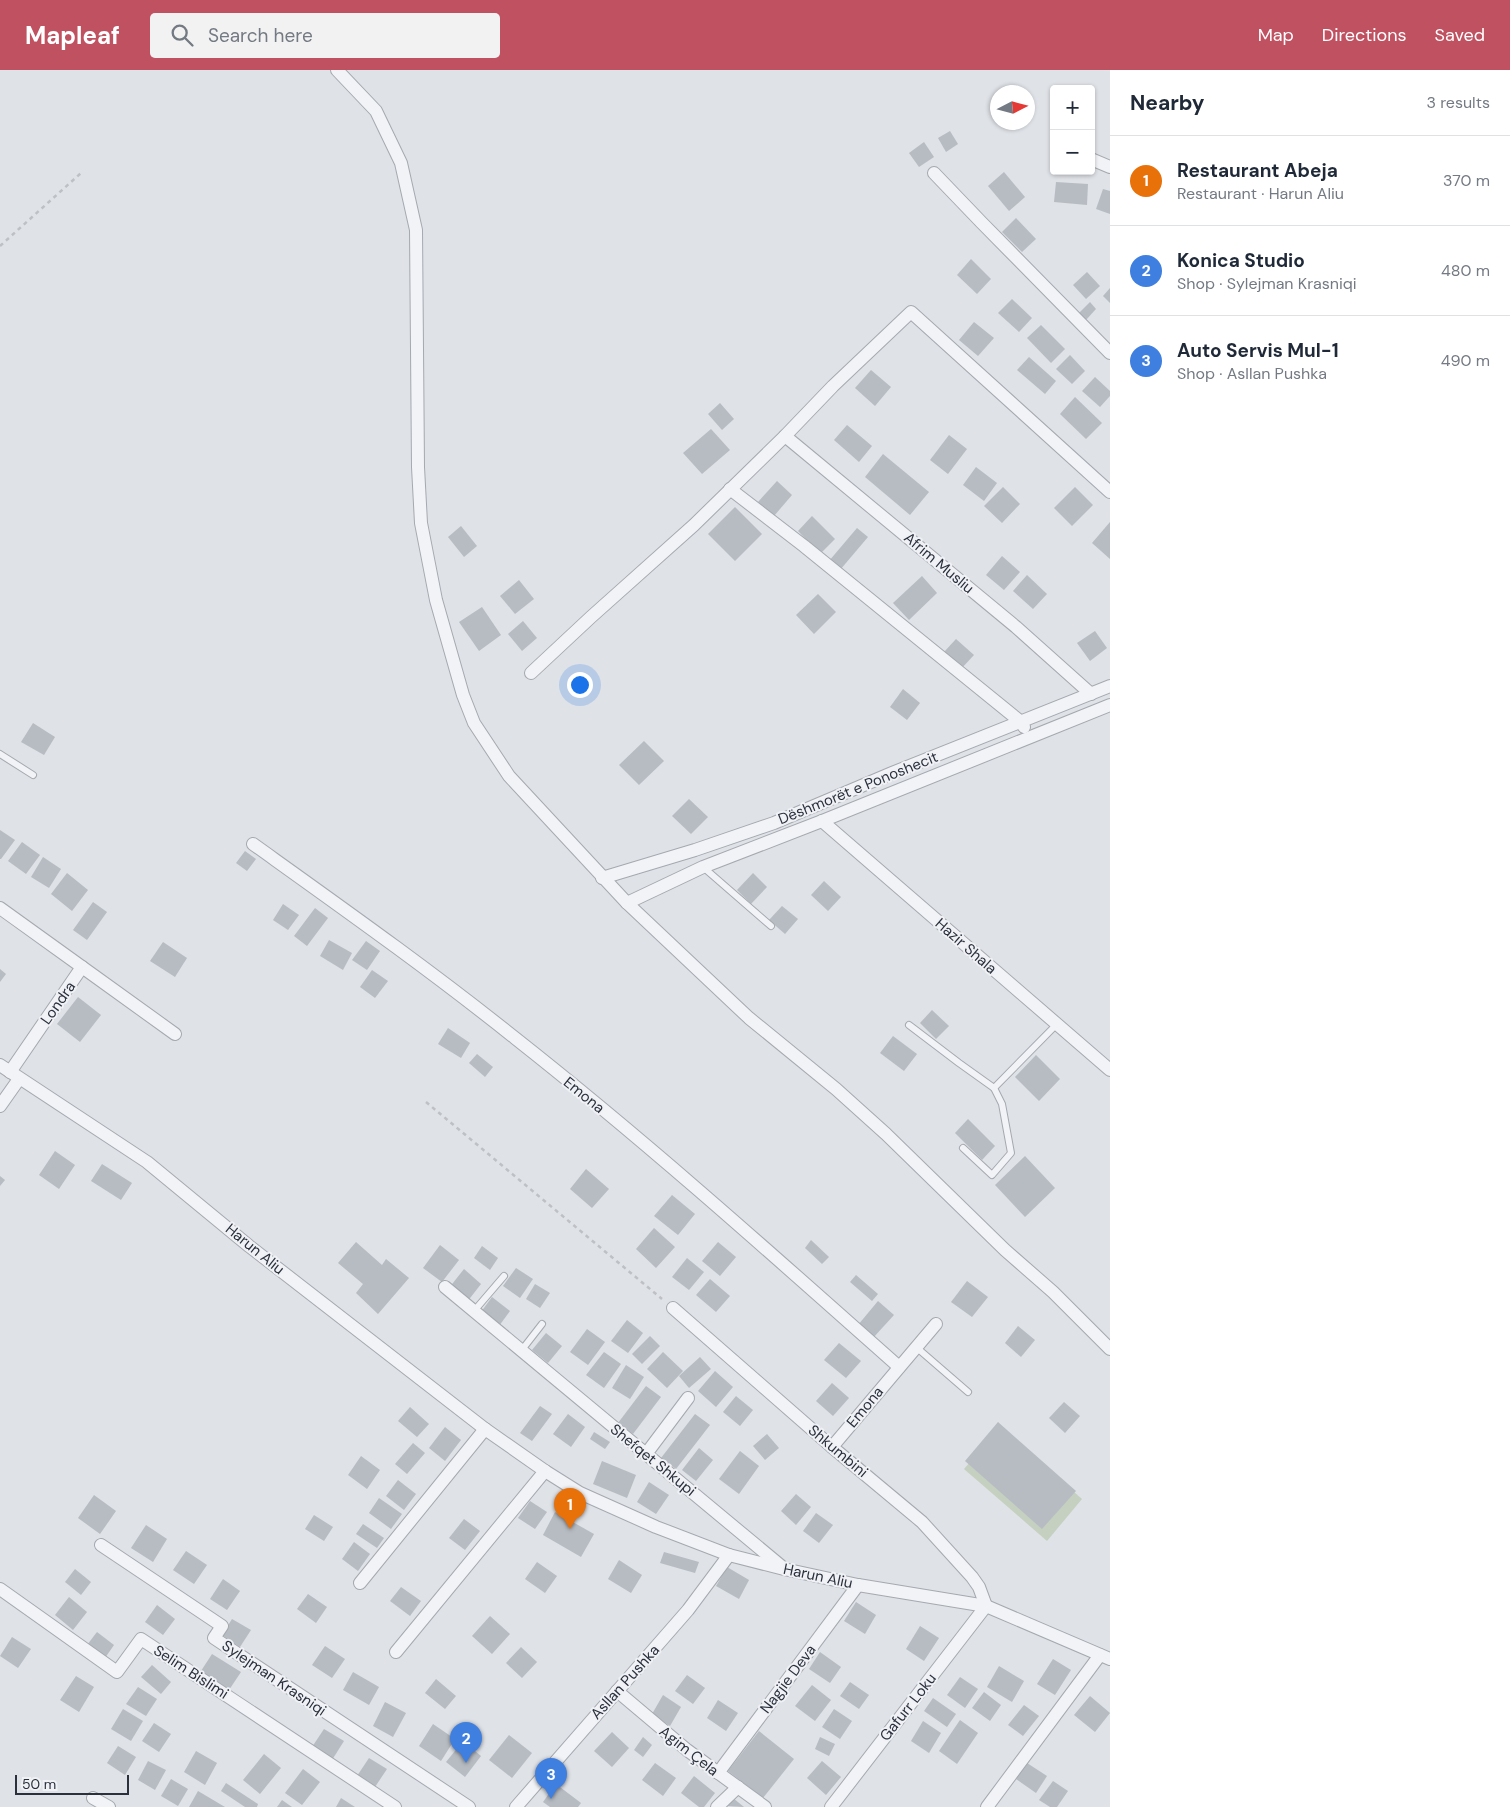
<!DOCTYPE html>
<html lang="en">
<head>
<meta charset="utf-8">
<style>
	body { margin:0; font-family:"DM Sans",sans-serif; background:#f2f2f3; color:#1f2937 }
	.controls { position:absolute; right:15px; top:15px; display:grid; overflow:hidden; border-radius:5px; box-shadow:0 1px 4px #0004 }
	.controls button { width:45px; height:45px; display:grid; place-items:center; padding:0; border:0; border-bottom:1px solid #e0e1e3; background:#fff; color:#1f2937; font:25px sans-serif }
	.compass { position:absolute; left:990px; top:15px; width:45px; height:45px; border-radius:50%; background:#fff; box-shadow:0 1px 4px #0004; rotate:84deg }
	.scale { position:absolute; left:15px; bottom:12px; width:114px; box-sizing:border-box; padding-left:5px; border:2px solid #2a303c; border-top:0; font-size:14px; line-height:18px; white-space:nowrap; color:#2a303c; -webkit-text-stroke:4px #eff1f5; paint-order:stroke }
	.you { position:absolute; left:579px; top:614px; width:18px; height:18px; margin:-12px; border:4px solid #fff; border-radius:50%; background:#1a73e8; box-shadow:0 0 0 8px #1a73e833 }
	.badge { display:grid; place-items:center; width:32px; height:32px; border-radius:50%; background:#bf5161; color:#fff; font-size:16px; font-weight:700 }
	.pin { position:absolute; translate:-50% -41px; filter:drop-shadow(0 1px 2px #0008) }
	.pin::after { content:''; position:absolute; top:26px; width:18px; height:15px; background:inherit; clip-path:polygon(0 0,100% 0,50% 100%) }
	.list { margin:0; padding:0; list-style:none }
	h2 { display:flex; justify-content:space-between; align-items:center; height:65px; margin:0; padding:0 20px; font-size:21px }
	h2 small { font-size:16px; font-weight:400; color:#747a83 }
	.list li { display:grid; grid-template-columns:32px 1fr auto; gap:15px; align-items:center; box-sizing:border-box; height:90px; padding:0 20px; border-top:1px solid #e0e1e3 }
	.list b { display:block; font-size:19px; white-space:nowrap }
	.list p { margin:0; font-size:16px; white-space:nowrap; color:#747a83 }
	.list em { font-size:16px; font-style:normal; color:#747a83 }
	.icon { flex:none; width:28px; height:28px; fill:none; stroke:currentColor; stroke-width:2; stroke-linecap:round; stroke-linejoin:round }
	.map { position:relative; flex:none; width:1110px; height:1737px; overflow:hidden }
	header { display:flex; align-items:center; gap:30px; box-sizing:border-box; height:70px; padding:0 25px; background:#bf5161; color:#fff }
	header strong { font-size:24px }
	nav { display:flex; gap:28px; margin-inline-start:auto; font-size:18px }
	.search { width:350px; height:45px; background:#f2f2f3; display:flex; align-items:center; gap:12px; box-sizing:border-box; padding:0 18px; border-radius:5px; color:#747a83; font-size:19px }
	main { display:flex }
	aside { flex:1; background:#fff }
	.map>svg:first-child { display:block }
	.green { fill:#c5d0c1 }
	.building { fill:#b7bcc3 }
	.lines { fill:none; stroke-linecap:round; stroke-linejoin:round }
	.service-casing { stroke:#a5a9b0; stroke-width:8 }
	.minor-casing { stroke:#a5a9b0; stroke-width:14 }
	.path { stroke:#bec0c6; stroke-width:2.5; stroke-dasharray:4 4; stroke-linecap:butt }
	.service { stroke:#f2f3f6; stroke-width:6 }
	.minor { stroke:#f2f3f6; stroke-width:12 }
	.labels { text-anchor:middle; stroke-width:4; stroke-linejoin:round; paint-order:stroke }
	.street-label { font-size:15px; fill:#2a303c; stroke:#eff1f5 }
</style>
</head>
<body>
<header>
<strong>Mapleaf</strong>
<div class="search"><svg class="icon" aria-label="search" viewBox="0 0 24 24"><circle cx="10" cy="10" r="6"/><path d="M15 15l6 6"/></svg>Search here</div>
<nav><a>Map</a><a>Directions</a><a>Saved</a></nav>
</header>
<main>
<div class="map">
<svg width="1110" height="1737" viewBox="0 0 1110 1737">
	<rect width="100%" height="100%" fill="#dfe2e7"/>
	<path class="green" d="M1000 1357 1082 1429 1047 1471 964 1399Z"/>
	<g class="building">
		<path d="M950 61 958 74 946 82 938 68Z"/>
		<path d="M924 72 934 87 919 97 909 83Z"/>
		<path d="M1004 102 1025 127 1009 141 988 116Z"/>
		<path d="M1056 112 1088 114 1087 135 1054 132Z"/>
		<path d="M1103 119 1110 121V144L1096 139Z"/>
		<path d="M1016 148 1036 169 1022 182 1002 162Z"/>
		<path d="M971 189 991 209 977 224 957 205Z"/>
		<path d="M1087 202 1100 216 1086 229 1073 215Z"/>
		<path d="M1110 218V233L1103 226Z"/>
		<path d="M1012 229 1032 248 1019 262 998 243Z"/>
		<path d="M1090 232 1096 239 1086 250 1079 243Z"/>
		<path d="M974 252 994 268 978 286 959 270Z"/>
		<path d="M1041 255 1065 279 1051 293 1027 268Z"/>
		<path d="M1070 285 1085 301 1072 314 1056 299Z"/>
		<path d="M1029 287 1056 311 1045 324 1017 300Z"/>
		<path d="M871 300 891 317 875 336 855 318Z"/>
		<path d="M1095 307 1110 321V326L1100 337 1082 321Z"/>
		<path d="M1075 327 1102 353 1086 369 1060 344Z"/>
		<path d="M720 333 734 349 722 360 708 344Z"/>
		<path d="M847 355 872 376 859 392 834 370Z"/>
		<path d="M711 359 730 380 702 404 683 383Z"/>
		<path d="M949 365 967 379 948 404 930 390Z"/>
		<path d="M883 384 929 422 910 445 865 407Z"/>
		<path d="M976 397 997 413 984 431 963 415Z"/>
		<path d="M777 411 792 425 774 446 758 432Z"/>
		<path d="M1003 417 1020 434 1002 453 984 436Z"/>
		<path d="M1075 417 1093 435 1072 456 1054 438Z"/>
		<path d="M735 437 762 464 735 491 708 464Z"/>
		<path d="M812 446 835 469 820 484 798 461Z"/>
		<path d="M1110 452V489L1092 473Z"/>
		<path d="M461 456 477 476 464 487 448 467Z"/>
		<path d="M857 458 868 467 840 500 829 491Z"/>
		<path d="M1002 486 1020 502 1004 520 986 505Z"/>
		<path d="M1027 505 1047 524 1033 539 1013 521Z"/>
		<path d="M922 506 937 523 909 550 893 533Z"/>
		<path d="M519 510 534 529 515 544 500 526Z"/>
		<path d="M818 524 836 542 814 564 796 545Z"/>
		<path d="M482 537 501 565 479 581 459 552Z"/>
		<path d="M523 551 537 568 522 581 508 564Z"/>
		<path d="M1095 561 1107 578 1090 591 1077 573Z"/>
		<path d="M956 569 974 585 961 599 944 582Z"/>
		<path d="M903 619 920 633 907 650 890 637Z"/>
		<path d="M33 653 55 667 44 685 21 672Z"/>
		<path d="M644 671 664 691 639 715 619 695Z"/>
		<path d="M689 729 708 747 691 764 672 746Z"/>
		<path d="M0 760 15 770 1 789H0Z"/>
		<path d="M22 772 40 785 26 804 8 791Z"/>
		<path d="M245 781 256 789 247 801 236 793Z"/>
		<path d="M43 787 61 799 49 818 31 807Z"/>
		<path d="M67 803 88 820 72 841 51 824Z"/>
		<path d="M753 803 767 817 751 834 737 820Z"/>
		<path d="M824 811 841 827 828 841 811 825Z"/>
		<path d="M93 832 107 842 87 870 73 860Z"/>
		<path d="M283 834 299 845 288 860 273 850Z"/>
		<path d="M782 836 798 849 785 864 769 850Z"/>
		<path d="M315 838 328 848 307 876 294 866Z"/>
		<path d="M329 870 352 883 343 900 320 886Z"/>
		<path d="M366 871 380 881 367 900 352 890Z"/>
		<path d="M163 872 187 888 175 907 150 891Z"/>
		<path d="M0 899 6 904 0 912Z"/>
		<path d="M372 900 388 911 375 928 360 917Z"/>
		<path d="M78 927 101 945 80 972 57 954Z"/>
		<path d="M932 940 949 956 936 969 920 953Z"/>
		<path d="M448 958 470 973 461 988 438 974Z"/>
		<path d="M893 966 917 984 904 1001 880 983Z"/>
		<path d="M477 984 493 997 485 1007 469 993Z"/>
		<path d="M1036 985 1060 1009 1039 1031 1015 1007Z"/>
		<path d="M968 1049 995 1076 982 1090 955 1063Z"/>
		<path d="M55 1081 75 1095 59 1119 39 1105Z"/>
		<path d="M1025 1086 1055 1118 1025 1147 995 1115Z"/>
		<path d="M102 1094 132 1113 121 1130 91 1111Z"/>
		<path d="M586 1099 609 1119 592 1138 570 1119Z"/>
		<path d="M0 1106 5 1110 0 1116Z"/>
		<path d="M672 1125 695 1144 678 1165 654 1146Z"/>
		<path d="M654 1158 675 1177 656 1198 636 1179Z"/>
		<path d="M811 1170 829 1187 822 1194 805 1178Z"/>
		<path d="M356 1172 382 1195 386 1189 409 1208 378 1244 356 1223 363 1214 338 1193Z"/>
		<path d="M718 1172 736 1187 720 1206 702 1191Z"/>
		<path d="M440 1175 459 1190 442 1212 423 1198Z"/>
		<path d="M482 1176 498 1188 490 1200 474 1188Z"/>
		<path d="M687 1188 704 1202 689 1220 672 1207Z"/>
		<path d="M516 1198 533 1209 520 1228 503 1216Z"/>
		<path d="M464 1199 481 1214 467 1232 449 1218Z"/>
		<path d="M856 1205 878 1224 872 1231 850 1212Z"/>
		<path d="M710 1209 730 1226 716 1242 696 1225Z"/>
		<path d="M967 1211 988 1227 972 1247 951 1232Z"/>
		<path d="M535 1214 550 1223 540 1238 526 1229Z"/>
		<path d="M492 1227 510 1241 499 1256 481 1242Z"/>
		<path d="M878 1231 894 1245 873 1268 858 1255Z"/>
		<path d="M627 1250 643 1263 628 1283 611 1271Z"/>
		<path d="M1018 1256 1035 1270 1021 1287 1005 1273Z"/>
		<path d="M587 1259 605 1272 588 1295 570 1282Z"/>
		<path d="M546 1263 562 1276 548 1293 532 1280Z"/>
		<path d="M650 1266 660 1276 642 1294 632 1284Z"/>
		<path d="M839 1273 861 1291 846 1308 824 1290Z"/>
		<path d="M604 1282 621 1294 604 1318 586 1305Z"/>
		<path d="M663 1282 683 1301 667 1318 647 1299Z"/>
		<path d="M700 1287 711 1299 689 1318 679 1306Z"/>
		<path d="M626 1295 644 1307 630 1329 612 1318Z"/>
		<path d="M715 1301 733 1317 716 1337 698 1321Z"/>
		<path d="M832 1313 849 1328 833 1346 816 1331Z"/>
		<path d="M646 1316 661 1327 633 1364 618 1353Z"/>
		<path d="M736 1326 753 1340 740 1356 723 1342Z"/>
		<path d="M1064 1332 1080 1346 1065 1363 1049 1348Z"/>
		<path d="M540 1336 552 1344 532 1371 520 1363Z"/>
		<path d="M410 1337 429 1354 417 1367 398 1351Z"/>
		<path d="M568 1344 585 1357 571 1377 553 1364Z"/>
		<path d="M695 1344 710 1355 676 1399 661 1388Z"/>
		<path d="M998 1352 1076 1421 1042 1459 965 1391Z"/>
		<path d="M445 1357 461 1370 445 1391 429 1378Z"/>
		<path d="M594 1362 610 1372 605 1379 590 1369Z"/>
		<path d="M767 1364 779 1378 765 1390 753 1376Z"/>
		<path d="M413 1373 425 1383 407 1404 395 1394Z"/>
		<path d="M699 1378 713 1390 696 1411 682 1400Z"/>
		<path d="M740 1381 759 1396 739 1424 719 1409Z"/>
		<path d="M361 1386 380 1400 367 1419 348 1405Z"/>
		<path d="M602 1391 636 1405 627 1428 593 1414Z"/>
		<path d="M398 1410 416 1424 404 1440 386 1426Z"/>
		<path d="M649 1412 669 1425 656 1444 637 1432Z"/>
		<path d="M796 1424 811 1437 796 1455 781 1441Z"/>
		<path d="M94 1425 116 1441 100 1464 78 1448Z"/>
		<path d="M379 1428 402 1444 391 1459 369 1443Z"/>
		<path d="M530 1431 547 1442 535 1459 518 1448Z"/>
		<path d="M555 1442 594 1464 581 1487 543 1465Z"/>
		<path d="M816 1443 833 1455 819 1473 803 1461Z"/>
		<path d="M314 1445 333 1457 324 1471 305 1459Z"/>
		<path d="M464 1449 480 1461 465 1480 449 1468Z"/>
		<path d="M363 1454 384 1468 377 1478 356 1464Z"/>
		<path d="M146 1455 167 1469 153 1492 131 1478Z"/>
		<path d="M354 1472 370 1484 358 1501 342 1489Z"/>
		<path d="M186 1481 207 1495 194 1514 173 1500Z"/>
		<path d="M664 1482 699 1492 695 1503 660 1493Z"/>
		<path d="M619 1490 642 1505 631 1523 608 1509Z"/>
		<path d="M537 1492 557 1506 545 1523 525 1509Z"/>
		<path d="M727 1497 749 1510 739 1529 716 1516Z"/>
		<path d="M75 1499 91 1512 81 1525 65 1512Z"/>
		<path d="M223 1509 240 1521 227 1540 210 1529Z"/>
		<path d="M401 1517 421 1531 410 1546 390 1531Z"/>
		<path d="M308 1524 327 1537 316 1553 297 1539Z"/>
		<path d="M69 1527 87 1542 73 1560 55 1545Z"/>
		<path d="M856 1532 876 1545 865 1564 844 1551Z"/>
		<path d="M157 1535 175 1549 163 1565 145 1552Z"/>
		<path d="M490 1546 510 1564 492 1584 472 1566Z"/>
		<path d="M232 1549 251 1560 240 1577 222 1565Z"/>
		<path d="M920 1556 939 1568 924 1591 906 1579Z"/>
		<path d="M97 1562 114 1575 105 1588 87 1575Z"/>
		<path d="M12 1567 31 1579 18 1598 0 1586Z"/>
		<path d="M325 1576 345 1589 332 1608 312 1595Z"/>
		<path d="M521 1577 537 1592 522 1608 506 1593Z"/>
		<path d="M820 1582 841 1597 830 1613 809 1599Z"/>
		<path d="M212 1584 241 1602 229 1620 201 1601Z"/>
		<path d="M1053 1589 1071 1600 1055 1625 1037 1614Z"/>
		<path d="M152 1595 171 1612 161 1624 141 1607Z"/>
		<path d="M999 1596 1024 1611 1012 1632 987 1617Z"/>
		<path d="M353 1602 379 1617 369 1635 343 1620Z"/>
		<path d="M687 1605 705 1618 693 1634 675 1621Z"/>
		<path d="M76 1606 94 1617 79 1642 60 1630Z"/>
		<path d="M960 1607 978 1619 965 1638 947 1625Z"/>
		<path d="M436 1609 456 1626 445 1639 425 1623Z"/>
		<path d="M850 1612 869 1625 859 1639 840 1626Z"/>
		<path d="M812 1615 831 1630 815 1651 795 1636Z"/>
		<path d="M138 1617 157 1629 146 1646 126 1634Z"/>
		<path d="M984 1622 1001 1635 990 1651 972 1638Z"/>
		<path d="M663 1625 681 1637 670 1656 652 1644Z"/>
		<path d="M1090 1626 1110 1643 1095 1662 1074 1645Z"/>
		<path d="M933 1628 956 1644 947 1657 924 1641Z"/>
		<path d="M718 1630 738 1643 726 1661 707 1648Z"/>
		<path d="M385 1632 406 1643 393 1667 373 1656Z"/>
		<path d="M1024 1635 1039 1646 1023 1666 1008 1655Z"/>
		<path d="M123 1639 143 1651 131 1671 111 1659Z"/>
		<path d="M834 1639 852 1651 840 1669 822 1657Z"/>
		<path d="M960 1650 978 1663 957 1694 939 1681Z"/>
		<path d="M923 1651 941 1663 929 1683 911 1671Z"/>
		<path d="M154 1653 171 1664 159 1682 142 1671Z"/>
		<path d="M433 1654 455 1669 441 1691 419 1676Z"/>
		<path d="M324 1659 344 1671 332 1690 312 1677Z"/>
		<path d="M759 1661 794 1689 763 1728 728 1701Z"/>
		<path d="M612 1662 629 1678 612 1697 594 1681Z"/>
		<path d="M509 1665 532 1683 512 1708 489 1690Z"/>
		<path d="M643 1667 652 1675 643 1687 634 1680Z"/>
		<path d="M820 1667 835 1674 829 1686 815 1679Z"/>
		<path d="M463 1671 481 1686 465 1707 446 1692Z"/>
		<path d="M118 1676 136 1687 125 1705 107 1693Z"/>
		<path d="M196 1681 217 1693 205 1715 184 1702Z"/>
		<path d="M264 1684 281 1698 260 1724 243 1710Z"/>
		<path d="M369 1688 387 1699 375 1717 357 1706Z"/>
		<path d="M148 1691 166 1700 155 1720 138 1710Z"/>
		<path d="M822 1691 841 1707 826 1725 807 1708Z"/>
		<path d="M655 1693 676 1708 663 1726 642 1710Z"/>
		<path d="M1027 1693 1047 1706 1036 1723 1016 1709Z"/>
		<path d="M303 1699 320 1712 302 1735 285 1723Z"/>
		<path d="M694 1706 715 1723 704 1737H699L681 1723Z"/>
		<path d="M171 1709 188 1719 178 1736 161 1726Z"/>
		<path d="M1053 1711 1068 1721 1057 1737H1050L1039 1730Z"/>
		<path d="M226 1713 258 1734 257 1737H245L221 1721Z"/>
		<path d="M556 1714 581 1733 578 1737H550L543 1732Z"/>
		<path d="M198 1721 225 1737H189Z"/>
		<path d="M341 1728 355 1737H336Z"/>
		<path d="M733 1728 744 1737 726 1736Z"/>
		<path d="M282 1730 292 1737H277Z"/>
	</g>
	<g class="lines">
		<g class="service-casing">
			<g id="service">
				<path d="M0 684 33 705"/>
				<path d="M703 797 771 856"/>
				<path d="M909 955 959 993 994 1018 1057 954"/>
				<path d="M963 1078 992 1105 1011 1083 1002 1034 994 1018"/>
				<path d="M474 1241 504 1206"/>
				<path d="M916 1277 968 1322"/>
				<path d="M521 1281 542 1254"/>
			</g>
		</g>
		<g class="minor-casing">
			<g id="minor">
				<path d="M337 0 376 41 401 93 416 160 418 397 421 453 436 530 463 625 474 653 509 706 627 833 749 948 836 1019 886 1064 1005 1180 1053 1222 1110 1279"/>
				<path d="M1091 89 1110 97"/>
				<path d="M934 103 982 153 1110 283"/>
				<path d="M785 366 1016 557 1091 624"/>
				<path d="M730 419 804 476 1021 652 1024 657"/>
				<path d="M531 603 591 547 694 455 785 366 833 316 911 242 1110 422"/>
				<path d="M822 751 1110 1000"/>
				<path d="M253 774C341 837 430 900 515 968 647 1072 773 1185 899 1297"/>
				<path d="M602 808 695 780 774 753 892 703 1110 616"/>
				<path d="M627 833 703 797 822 751 1110 635"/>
				<path d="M0 838 82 897 10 1002"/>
				<path d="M82 897 175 964"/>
				<path d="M0 995 147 1092 249 1176 485 1359 545 1401 580 1423 656 1457 729 1485 784 1499 858 1515 986 1536 1110 1589"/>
				<path d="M0 1036 19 1009"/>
				<path d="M445 1217 781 1496"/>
				<path d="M673 1238 832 1377 922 1452 972 1507 979 1517 986 1536 831 1737"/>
				<path d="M832 1377 936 1254"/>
				<path d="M646 1384 688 1328"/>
				<path d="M101 1475 222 1556 214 1568 469 1737"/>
				<path d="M360 1513 485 1359"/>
				<path d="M0 1519 117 1602 141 1569 395 1737"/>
				<path d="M396 1582 545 1401"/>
				<path d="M617 1621 687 1680 765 1737"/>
				<path d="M718 1703 858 1515"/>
				<path d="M93 1728 109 1737"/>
				<path d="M516 1737 688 1540 729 1485"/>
				<path d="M717 1737 738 1717"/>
				<path d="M987 1737 1100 1585"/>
			</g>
		</g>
		<g class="path">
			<path d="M0 176 81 103"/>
			<path d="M426 1032 662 1229"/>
		</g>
		<use href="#service" class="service"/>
		<use href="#minor" class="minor"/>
	</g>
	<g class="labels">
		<g class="street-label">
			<text transform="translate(939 493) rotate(40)" y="5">Afrim Musliu</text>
			<text transform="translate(858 718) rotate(-22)" y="5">Dëshmorët e Ponoshecit</text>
			<text transform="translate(966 876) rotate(41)" y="5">Hazir Shala</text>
			<text transform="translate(58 933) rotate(-55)" y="5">Londra</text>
			<text transform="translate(584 1025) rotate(39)" y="5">Emona</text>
			<text transform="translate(255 1179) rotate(39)" y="5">Harun Aliu</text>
			<text transform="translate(865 1337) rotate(-50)" y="5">Emona</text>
			<text transform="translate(838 1381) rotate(40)" y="5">Shkumbini</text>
			<text transform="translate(653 1390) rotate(39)" y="5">Shefqet Shkupi</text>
			<text transform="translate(818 1506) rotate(12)" y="5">Harun Aliu</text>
			<text transform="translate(191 1602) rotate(33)" y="5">Selim Bislimi</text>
			<text transform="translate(274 1608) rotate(34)" y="5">Sylejman Krasniqi</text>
			<text transform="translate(788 1609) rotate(-53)" y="5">Nagjie Deva</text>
			<text transform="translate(625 1612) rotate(-48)" y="5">Asllan Pushka</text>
			<text transform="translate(908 1637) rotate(-52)" y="5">Gafurr Loku</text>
			<text transform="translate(689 1681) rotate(38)" y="5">Agim Çela</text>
		</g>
	</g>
</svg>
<div class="controls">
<button>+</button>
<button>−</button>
</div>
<svg class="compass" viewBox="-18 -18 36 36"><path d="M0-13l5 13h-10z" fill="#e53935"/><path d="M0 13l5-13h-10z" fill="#747a83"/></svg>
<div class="scale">50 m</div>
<div class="you"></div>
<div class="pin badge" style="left:570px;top:1459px;background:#e8710a">1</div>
<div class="pin badge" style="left:466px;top:1693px;background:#3f7fe0">2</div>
<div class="pin badge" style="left:551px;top:1729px;background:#3f7fe0">3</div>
</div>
<aside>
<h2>Nearby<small>3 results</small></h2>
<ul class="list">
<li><span class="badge" style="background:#e8710a">1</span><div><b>Restaurant Abeja</b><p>Restaurant · Harun Aliu</p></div><em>370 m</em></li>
<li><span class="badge" style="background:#3f7fe0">2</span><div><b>Konica Studio</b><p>Shop · Sylejman Krasniqi</p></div><em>480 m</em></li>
<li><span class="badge" style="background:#3f7fe0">3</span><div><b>Auto Servis Mul-1</b><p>Shop · Asllan Pushka</p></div><em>490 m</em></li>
</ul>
</aside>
</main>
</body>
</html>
